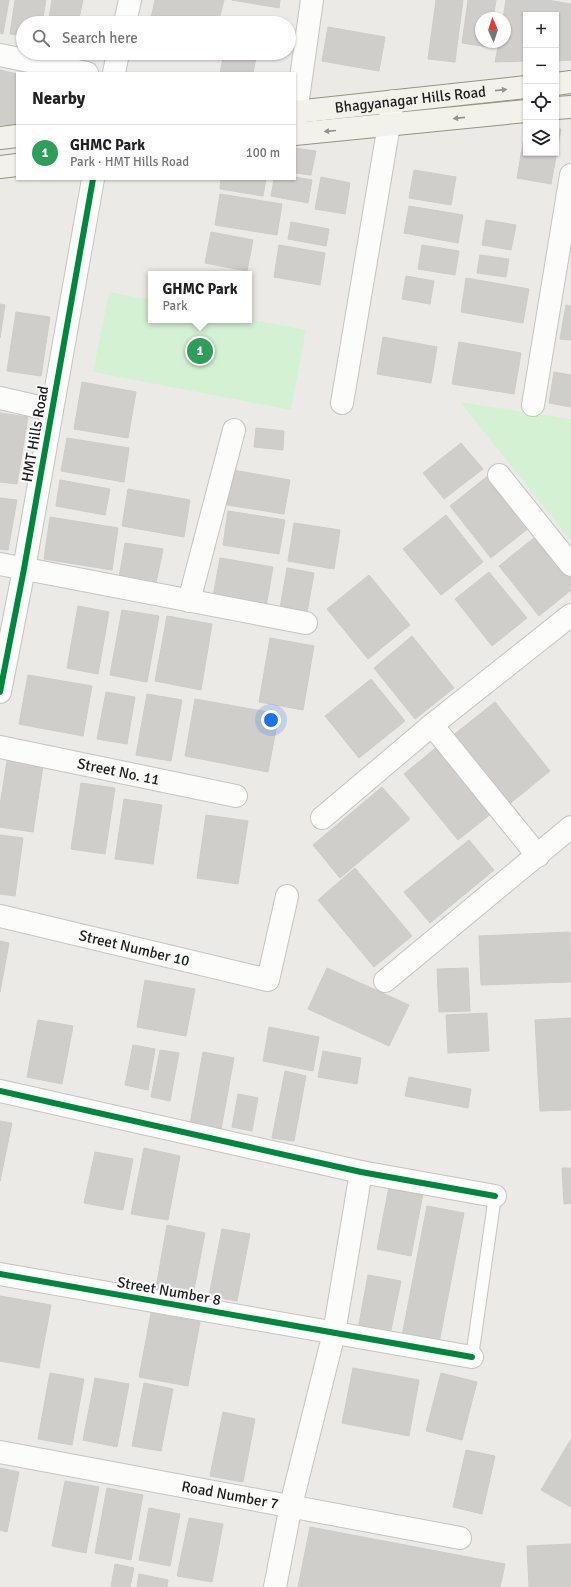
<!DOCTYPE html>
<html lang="en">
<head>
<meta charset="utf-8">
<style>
	body { margin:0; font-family:Signika,sans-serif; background:#f6f6f6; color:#202124 }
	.controls { position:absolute; right:12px; top:12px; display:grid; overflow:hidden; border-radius:0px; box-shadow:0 1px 3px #0004 }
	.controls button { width:36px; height:36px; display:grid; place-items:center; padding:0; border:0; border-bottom:1px solid #e0e0e0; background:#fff; color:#202124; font:20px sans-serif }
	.compass { position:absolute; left:475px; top:12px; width:36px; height:36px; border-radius:50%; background:#fff; box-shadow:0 1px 3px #0004; rotate:357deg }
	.you { position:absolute; left:271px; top:720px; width:14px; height:14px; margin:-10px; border:3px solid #fff; border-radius:50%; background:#1a73e8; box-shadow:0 0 0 6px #1a73e833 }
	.badge { display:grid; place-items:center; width:26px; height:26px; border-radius:50%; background:#656563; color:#fff; font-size:13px; font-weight:700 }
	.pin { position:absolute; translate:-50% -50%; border:2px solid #fff; box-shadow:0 1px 4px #0006 }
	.popup { position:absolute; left:148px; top:271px; width:104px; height:52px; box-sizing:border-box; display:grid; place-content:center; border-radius:0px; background:#fff; filter:drop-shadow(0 1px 3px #0005); font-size:13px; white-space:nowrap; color:#757577 }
	.popup b { font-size:15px; color:#202124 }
	.popup::after { content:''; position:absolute; left:50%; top:100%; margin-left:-8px; border:8px solid transparent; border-top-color:#fff }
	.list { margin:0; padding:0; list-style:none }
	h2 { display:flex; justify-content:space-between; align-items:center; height:52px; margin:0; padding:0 16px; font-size:17px }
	h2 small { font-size:13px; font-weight:400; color:#757577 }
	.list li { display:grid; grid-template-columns:26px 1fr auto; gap:12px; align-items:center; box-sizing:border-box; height:56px; padding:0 16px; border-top:1px solid #e0e0e0 }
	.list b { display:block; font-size:15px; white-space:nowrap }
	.list p { margin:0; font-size:13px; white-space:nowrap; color:#757577 }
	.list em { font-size:13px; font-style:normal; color:#757577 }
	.icon { flex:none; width:22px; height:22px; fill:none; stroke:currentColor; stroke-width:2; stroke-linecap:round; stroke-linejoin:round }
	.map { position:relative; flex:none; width:571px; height:1587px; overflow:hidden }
	.search { position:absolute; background:#fff; box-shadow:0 1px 3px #0004; left:16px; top:16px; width:280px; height:44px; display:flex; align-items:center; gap:10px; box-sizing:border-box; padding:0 14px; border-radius:22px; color:#757577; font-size:15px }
	.panel { position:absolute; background:#fff; box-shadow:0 1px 3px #0004; left:16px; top:72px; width:280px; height:108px; border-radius:0px }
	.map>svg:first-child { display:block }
	.park { fill:#d5f1d4 }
	.building { fill:#d0cecb; stroke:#cfcbc8 }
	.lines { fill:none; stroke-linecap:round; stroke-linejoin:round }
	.service-casing { stroke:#c4c4c2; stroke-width:14 }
	.minor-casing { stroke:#c4c4c2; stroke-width:24 }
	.secondary-casing { stroke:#93947f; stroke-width:24 }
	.service { stroke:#fcfcfb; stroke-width:12 }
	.minor { stroke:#fcfcfb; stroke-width:22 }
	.secondary { stroke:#f2f2ea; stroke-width:22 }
	.cycleway-casing { stroke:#fff; stroke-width:8 }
	.cycleway { stroke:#00873e; stroke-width:6 }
	.oneway { fill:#92928e }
	.labels { text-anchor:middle; stroke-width:4; stroke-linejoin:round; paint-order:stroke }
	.street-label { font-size:15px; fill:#1d1d1d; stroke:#fff }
</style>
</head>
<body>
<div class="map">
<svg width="571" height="1587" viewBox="0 0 571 1587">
	<rect width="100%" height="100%" fill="#eceae6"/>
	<g class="park">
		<path d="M109 292 151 300V320L249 319 306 330 291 410 93 372Z"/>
		<path d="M460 402 571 419V541Z"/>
	</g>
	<g class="building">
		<path d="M0 0H9L3 34 0 33Z"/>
		<path d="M15 0H46L42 23H23V36L10 34Z"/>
		<path d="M52 0H83L78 23H48Z"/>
		<path d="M155 0H224L218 23H174L151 18Z"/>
		<path d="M232 0H280L279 8Z"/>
		<path d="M436 0H463L455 62 428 59Z"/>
		<path d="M468 0H496L493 18H481V42H489L488 47 462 43Z"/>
		<path d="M506 0H547L571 4V60L556 61V15H526V61L495 62 499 42H505V18H503Z"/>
		<path d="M328 27 385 37 379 71 322 61Z"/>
		<path d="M224 53H257L253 73H220Z"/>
		<path d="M0 70 17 74V124L0 125Z"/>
		<path d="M526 126V153H556V129H561L551 184 517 178Z"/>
		<path d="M295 148 316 151 311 175 295 173Z"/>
		<path d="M414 170 456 177 451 205 409 198Z"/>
		<path d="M295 177 312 180 308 203 271 196 274 179H295Z"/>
		<path d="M321 177 350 183 345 214 315 209Z"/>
		<path d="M221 179H266L263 196 220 189Z"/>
		<path d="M220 194 282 204 277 235 215 225Z"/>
		<path d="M409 206 463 215 458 243 404 233Z"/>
		<path d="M486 220 516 225 511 250 482 245Z"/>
		<path d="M291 222 329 229 326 246 288 239Z"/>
		<path d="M211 232 253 240 247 271 205 263Z"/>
		<path d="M279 245 325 253 320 285 274 277Z"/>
		<path d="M422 245 459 251 455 275 418 269Z"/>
		<path d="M480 255 509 259 506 277 477 273Z"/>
		<path d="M406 276 434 281 430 304 402 299Z"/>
		<path d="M466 278 529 289 523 323 461 312Z"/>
		<path d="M0 304 5 305 0 338Z"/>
		<path d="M566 305 571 306V340L560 339Z"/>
		<path d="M16 312 50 317 41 376 7 371Z"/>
		<path d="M383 337 437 347 431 383 377 374Z"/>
		<path d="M459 342 521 353 514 394 452 384Z"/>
		<path d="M554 372 571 375V407L549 403Z"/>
		<path d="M82 382 136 392 128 438 74 429Z"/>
		<path d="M0 413 28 417 17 484 0 482Z"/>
		<path d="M256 428 284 431 283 450 254 447Z"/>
		<path d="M67 438 129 448 124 482 61 471Z"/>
		<path d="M461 443 483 469 444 499 423 473Z"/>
		<path d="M233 470 290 480 284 514 227 505Z"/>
		<path d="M489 475 530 527 491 558 450 506Z"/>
		<path d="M60 480 110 489 105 515 56 506Z"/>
		<path d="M128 489 190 500 184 537 122 526Z"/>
		<path d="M0 498 17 500 8 550 0 549Z"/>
		<path d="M228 511 285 520 279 554 223 545Z"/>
		<path d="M446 515 483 562 441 595 403 549Z"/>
		<path d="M50 517 118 528 112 570 44 559Z"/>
		<path d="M294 523 340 530 334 569 288 561Z"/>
		<path d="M540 533 571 572V590L539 616 499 566Z"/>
		<path d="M125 543 163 549 156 583 119 577Z"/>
		<path d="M220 558 273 567 266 607 213 597Z"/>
		<path d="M287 568 314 573 306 618 279 614Z"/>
		<path d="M489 572 527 618 492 646 455 599Z"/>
		<path d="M369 575 410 625 368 659 327 609Z"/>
		<path d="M78 606 109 612 98 674 67 668Z"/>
		<path d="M122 610 159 616 147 682 110 675Z"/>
		<path d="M167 616 212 624 201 690 155 681Z"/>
		<path d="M412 636 454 688 415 719 374 668Z"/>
		<path d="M270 638 314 646 303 710 259 702Z"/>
		<path d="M28 675 92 686 83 736 19 724Z"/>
		<path d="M371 679 405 721 359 758 325 716Z"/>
		<path d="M106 692 135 697 127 744 97 739Z"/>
		<path d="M147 694 182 700 171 761 136 755Z"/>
		<path d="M195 699 279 714 268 772 185 756Z"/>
		<path d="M495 702 550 771 507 806 451 737Z"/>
		<path d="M438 746 492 813 458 840 404 774Z"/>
		<path d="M7 761 43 766 33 832 0 827V805Z"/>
		<path d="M81 783 115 788 105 854 71 849Z"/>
		<path d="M382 787 410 819 340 878 313 845Z"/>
		<path d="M124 799 162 805 153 864 115 859Z"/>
		<path d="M206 815 248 821 238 884 197 878Z"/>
		<path d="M0 835 23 838 15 896 0 894Z"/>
		<path d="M469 840 494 870 430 923 404 892Z"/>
		<path d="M355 868 412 936 374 967 318 900Z"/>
		<path d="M570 932 571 982 481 985 479 936Z"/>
		<path d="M0 941 9 943 0 992Z"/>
		<path d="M327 968 409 1005 389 1046 308 1009Z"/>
		<path d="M468 968 470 1011 439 1012 437 969Z"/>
		<path d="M145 980 195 989 186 1036 137 1027Z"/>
		<path d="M487 1013 489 1051 448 1053 446 1015Z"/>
		<path d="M571 1018V1110L540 1111 535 1020Z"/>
		<path d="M38 1020 73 1026 62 1084 27 1077Z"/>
		<path d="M269 1027 319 1037 313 1071 263 1061Z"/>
		<path d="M133 1045 155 1049 148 1090 125 1085Z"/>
		<path d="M160 1050 179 1053 170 1101 151 1097Z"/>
		<path d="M323 1051 361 1058 357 1084 318 1077Z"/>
		<path d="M203 1052 234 1058 221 1129 190 1124Z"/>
		<path d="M285 1071 306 1076 294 1141 272 1138Z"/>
		<path d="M409 1077 471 1089 468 1108 405 1096Z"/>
		<path d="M238 1094 258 1098 252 1131 232 1127Z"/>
		<path d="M0 1121 12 1123 0 1181Z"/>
		<path d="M144 1148 180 1156 168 1220 131 1214Z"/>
		<path d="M95 1152 133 1159 123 1210 84 1203Z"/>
		<path d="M562 1168H571V1203L564 1204Z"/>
		<path d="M389 1187 423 1193 411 1256 377 1249Z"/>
		<path d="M427 1206 464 1213 439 1343 402 1336Z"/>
		<path d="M167 1225 205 1233 193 1295 156 1288Z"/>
		<path d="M222 1229 250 1234 237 1301 209 1296Z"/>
		<path d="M368 1275 401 1281 390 1335 358 1329Z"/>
		<path d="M0 1296 51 1305 39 1368 0 1361Z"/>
		<path d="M151 1313 200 1322 188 1386 139 1377Z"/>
		<path d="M353 1368 419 1380 409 1436 342 1423Z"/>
		<path d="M50 1373 84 1379 72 1445 38 1439Z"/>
		<path d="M441 1373 477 1382 462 1440 426 1431Z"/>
		<path d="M95 1378 129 1384 117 1447 83 1440Z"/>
		<path d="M144 1383 173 1389 161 1451 132 1446Z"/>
		<path d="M223 1412 255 1419 243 1482 210 1476Z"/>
		<path d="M571 1439V1507L541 1490Z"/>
		<path d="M466 1450 495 1456 482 1514 453 1507Z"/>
		<path d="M0 1468 19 1472 7 1532 0 1530Z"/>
		<path d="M65 1481 99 1487 86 1553 52 1546Z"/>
		<path d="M107 1488 143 1495 131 1560 95 1553Z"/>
		<path d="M149 1508 180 1514 170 1566 139 1560Z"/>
		<path d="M189 1518 223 1524 212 1582 177 1576Z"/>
		<path d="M310 1527 505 1564 500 1587H298Z"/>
		<path d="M571 1544V1587H529L527 1546Z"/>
		<path d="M115 1564 134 1568 130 1587H111Z"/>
		<path d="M139 1574 168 1580 167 1587H137Z"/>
	</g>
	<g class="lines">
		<g class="service-casing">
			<path id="service" d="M472 1357 495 1196"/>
		</g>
		<g class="minor-casing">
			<g id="minor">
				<path d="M125 23 130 0"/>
				<path d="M0 55 87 73"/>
				<path d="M114 73 118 53"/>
				<path d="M295 120 312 0"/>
				<path d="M0 398 52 410"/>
				<path d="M342 403 393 101"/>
				<path d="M533 405 571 175"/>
				<path d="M499 475 571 565"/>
				<path d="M0 564 306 623"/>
				<path d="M189 601 234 430"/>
				<path d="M0 692 24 569 93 179"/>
				<path d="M432 725 538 856"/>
				<path id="s1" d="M0 747 236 796"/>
				<path d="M322 818 432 725 571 615"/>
				<path id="s2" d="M0 916 268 980 287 896"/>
				<path d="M385 981 571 827"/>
				<path d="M0 1091 361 1172 495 1196"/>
				<path d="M0 1274 472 1357"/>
				<path id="s3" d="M0 1452 460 1538"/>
				<path d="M275 1587 291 1505 334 1333 361 1172"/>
			</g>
		</g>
		<g class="secondary-casing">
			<g id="secondary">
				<path d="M556 84 571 82"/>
				<path d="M556 108 571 107"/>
				<path id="s4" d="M295 112 526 87"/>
				<path d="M295 134 526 111"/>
				<path d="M0 138 17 136"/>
				<path d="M0 167 17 165"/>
			</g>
		</g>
		<use href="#service" class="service"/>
		<use href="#minor" class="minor"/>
		<use href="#secondary" class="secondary"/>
		<g class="cycleway-casing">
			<g id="cycleway">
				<path d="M0 692 24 569 93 179"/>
				<path d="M0 1091 361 1172 495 1196"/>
				<path d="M0 1274 472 1357"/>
			</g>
		</g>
		<use href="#cycleway" class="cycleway"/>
	</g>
	<defs><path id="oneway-solid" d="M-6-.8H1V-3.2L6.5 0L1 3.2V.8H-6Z"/></defs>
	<g class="oneway">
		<use href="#oneway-solid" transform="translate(501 90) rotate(-6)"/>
		<use href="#oneway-solid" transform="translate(459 118) rotate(174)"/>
		<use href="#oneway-solid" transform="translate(330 131) rotate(175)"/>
	</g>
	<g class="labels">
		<g class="street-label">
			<text dy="5" stroke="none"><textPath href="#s4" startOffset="116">Bhagyanagar Hills Road</textPath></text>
			<text transform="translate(35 434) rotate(-80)" y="5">HMT Hills Road</text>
			<text dy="5" stroke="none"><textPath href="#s1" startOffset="121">Street No. 11</textPath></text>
			<text dy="5" stroke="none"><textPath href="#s2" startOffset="138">Street Number 10</textPath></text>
			<text transform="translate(169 1291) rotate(10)" y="5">Street Number 8</text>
			<text dy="5" stroke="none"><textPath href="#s3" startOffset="234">Road Number 7</textPath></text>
		</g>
	</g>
</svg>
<div class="controls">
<button>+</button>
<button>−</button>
<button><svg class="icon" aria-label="locate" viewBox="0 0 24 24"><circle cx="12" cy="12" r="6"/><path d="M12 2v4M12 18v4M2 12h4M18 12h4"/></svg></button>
<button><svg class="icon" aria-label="layers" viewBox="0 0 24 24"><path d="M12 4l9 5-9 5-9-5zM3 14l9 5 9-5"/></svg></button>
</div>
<svg class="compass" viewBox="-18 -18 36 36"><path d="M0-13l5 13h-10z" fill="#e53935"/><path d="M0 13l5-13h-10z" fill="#757577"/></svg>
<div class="you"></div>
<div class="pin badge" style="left:200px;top:351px;background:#2e9e5b">1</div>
<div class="popup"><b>GHMC Park</b>Park</div>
<div class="search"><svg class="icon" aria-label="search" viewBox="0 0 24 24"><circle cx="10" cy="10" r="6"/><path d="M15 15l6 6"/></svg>Search here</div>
<section class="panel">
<h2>Nearby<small></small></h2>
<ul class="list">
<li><span class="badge" style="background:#2e9e5b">1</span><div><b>GHMC Park</b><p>Park · HMT Hills Road</p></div><em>100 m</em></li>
</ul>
</section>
</div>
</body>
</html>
